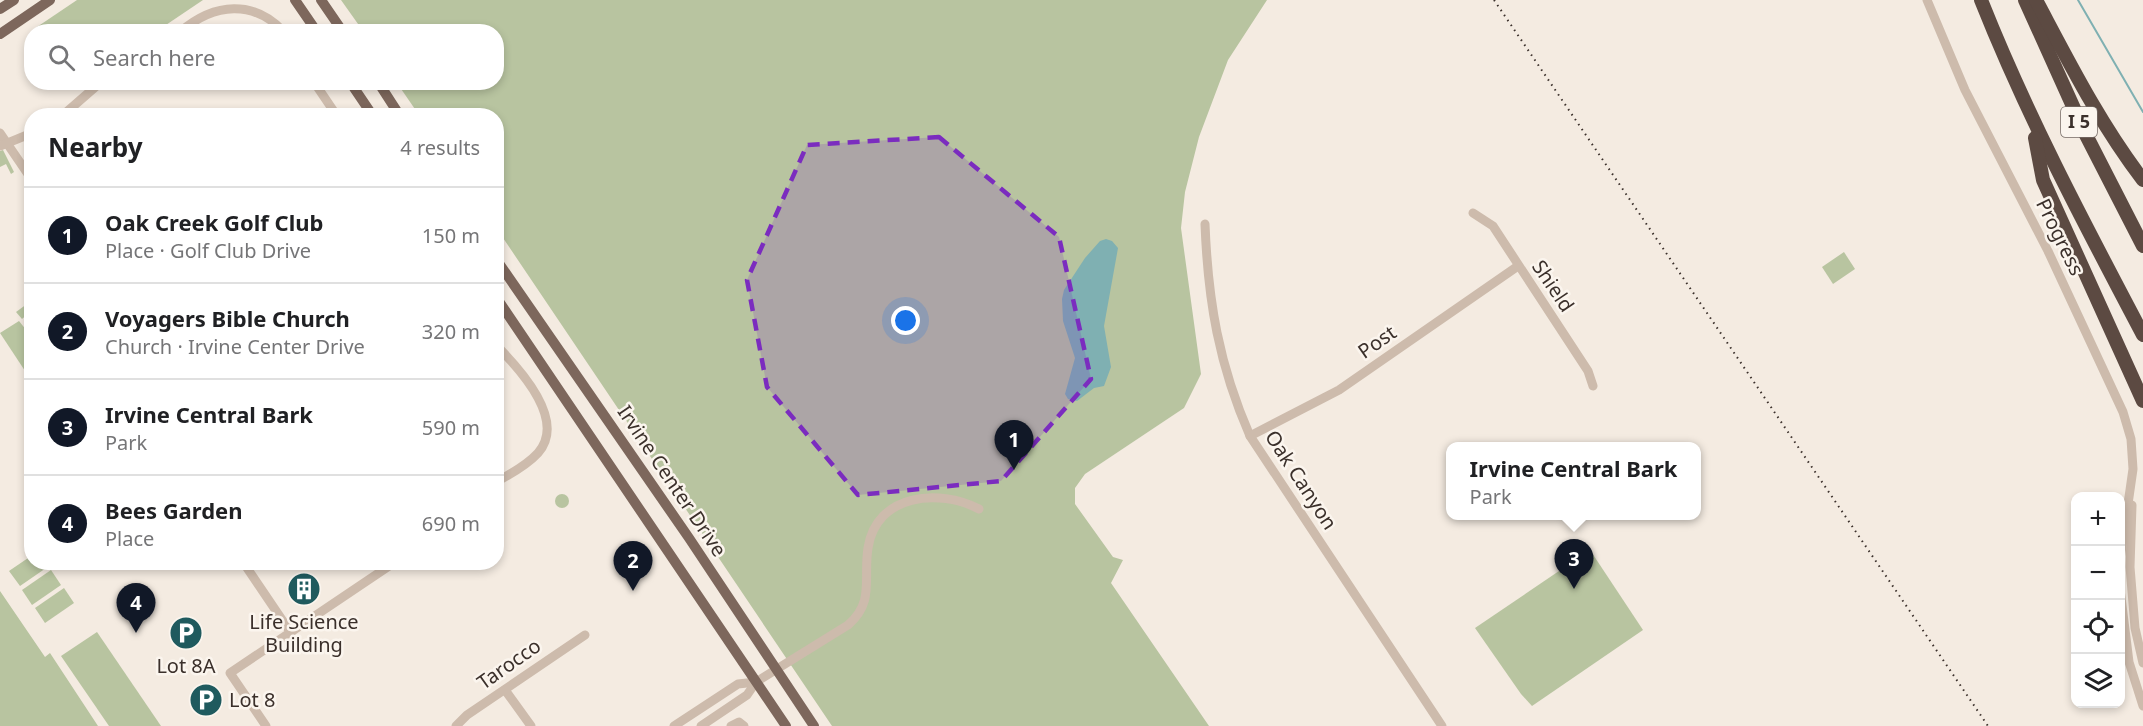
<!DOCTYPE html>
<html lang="en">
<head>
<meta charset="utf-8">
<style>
	body { margin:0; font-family:"Noto Sans",sans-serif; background:#f2f2f2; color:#202124 }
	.controls { position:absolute; right:18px; bottom:18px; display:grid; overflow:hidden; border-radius:12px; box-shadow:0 3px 9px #0003 }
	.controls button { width:54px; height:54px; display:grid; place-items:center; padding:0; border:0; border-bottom:2px solid #e0e0e0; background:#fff; color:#202124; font:30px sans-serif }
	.you { position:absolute; left:906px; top:321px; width:21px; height:21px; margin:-15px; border:4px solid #fff; border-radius:50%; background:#1a73e8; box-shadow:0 0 0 9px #1a73e833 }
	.badge { display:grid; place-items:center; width:39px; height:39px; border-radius:50%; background:#111827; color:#fff; font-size:20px; font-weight:700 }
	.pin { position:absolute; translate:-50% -50px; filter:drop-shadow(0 2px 3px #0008) }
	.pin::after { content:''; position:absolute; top:32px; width:21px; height:18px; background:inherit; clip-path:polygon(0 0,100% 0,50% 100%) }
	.popup { position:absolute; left:1446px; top:442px; width:255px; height:78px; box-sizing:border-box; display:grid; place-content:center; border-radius:12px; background:#fff; filter:drop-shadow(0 2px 4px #0005); font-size:20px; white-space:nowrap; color:#757577 }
	.popup b { font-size:22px; color:#202124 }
	.popup::after { content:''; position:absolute; left:50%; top:100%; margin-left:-12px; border:12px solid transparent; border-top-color:#fff }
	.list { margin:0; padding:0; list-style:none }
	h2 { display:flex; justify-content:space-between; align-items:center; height:78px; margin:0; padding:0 24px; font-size:26px }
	h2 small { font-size:20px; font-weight:400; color:#757577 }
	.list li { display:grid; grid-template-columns:39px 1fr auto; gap:18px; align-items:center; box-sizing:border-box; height:96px; padding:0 24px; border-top:2px solid #e0e0e0 }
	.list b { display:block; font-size:22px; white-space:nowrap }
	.list p { margin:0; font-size:20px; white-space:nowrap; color:#757577 }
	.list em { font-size:20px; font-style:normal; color:#757577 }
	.icon { flex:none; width:33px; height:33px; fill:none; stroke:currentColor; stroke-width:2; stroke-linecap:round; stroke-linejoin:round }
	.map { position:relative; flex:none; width:2143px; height:726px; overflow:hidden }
	.search { position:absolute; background:#fff; box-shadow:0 3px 9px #0003; left:24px; top:24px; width:480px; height:66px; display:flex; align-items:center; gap:15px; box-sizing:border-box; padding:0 21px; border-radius:24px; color:#757577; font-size:22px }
	.panel { position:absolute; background:#fff; box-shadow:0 3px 9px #0003; left:24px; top:108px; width:480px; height:462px; border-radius:24px }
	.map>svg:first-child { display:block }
	.green { fill:#b8c4a0 }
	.water { fill:#7fb0b2 }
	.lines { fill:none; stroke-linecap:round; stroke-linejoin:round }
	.stream { stroke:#7fb0b2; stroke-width:2 }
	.minor { stroke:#cdbbac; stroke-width:9 }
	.major { stroke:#7d675c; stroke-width:10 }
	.highway { stroke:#5c4a42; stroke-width:14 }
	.rail { stroke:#3b302b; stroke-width:2; stroke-dasharray:1.5 4.5; stroke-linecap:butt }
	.marked { fill:#7b2cbf; fill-opacity:0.2; stroke:#7b2cbf; stroke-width:4.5; stroke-dasharray:12 8; stroke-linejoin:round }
	.labels { text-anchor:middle; stroke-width:5; stroke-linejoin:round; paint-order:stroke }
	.shield { fill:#fbf5ee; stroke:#756b66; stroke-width:1.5 }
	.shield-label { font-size:18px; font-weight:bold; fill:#3b302b }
	.street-label { font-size:20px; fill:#3b302b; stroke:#fbf5ee }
	.poi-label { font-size:20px; fill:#3b302b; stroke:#fbf5ee }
</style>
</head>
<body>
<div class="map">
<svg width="2143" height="726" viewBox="0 0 2143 726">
	<rect width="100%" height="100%" fill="#f4ebe1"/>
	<g class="green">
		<path d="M77 0H203L157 31 36 32 34 29Z"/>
		<path d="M341 0H1267L1228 60 1199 137 1185 192 1181 228 1201 374 1184 408 1085 474 1075 488V504L1113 557 1123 560 1111 583 1209 726H832L497 229 496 116 419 115 397 83 496 82V32L363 31Z"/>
		<path d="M3 150 14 172 11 174 6 164 0 167V151Z"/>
		<path d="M1844 252 1855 269 1833 284 1822 267Z"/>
		<path d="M31 301V311L22 319 16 312Z"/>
		<path d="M19 321 31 336V380L0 333Z"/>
		<circle cx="562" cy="501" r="7"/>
		<path d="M1590 550 1643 630 1532 706 1521 694 1475 628Z"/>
		<path d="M31 556 32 562 46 563 49 566 20 586 9 571Z"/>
		<path d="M51 570 61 585 32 605 22 590Z"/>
		<path d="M64 588 74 603 45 623 35 608Z"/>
		<path d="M0 591 45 657 50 653 98 726H0Z"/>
		<path d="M97 632 161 726H109L61 656Z"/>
	</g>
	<path class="water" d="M1106 239 1112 241 1118 248 1104 326 1111 367 1104 386 1094 388 1077 401 1068 399 1065 394 1075 358 1063 321 1062 299 1064 290 1085 258 1100 241Z"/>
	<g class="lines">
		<path class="stream" d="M2078 0 2143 112"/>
		<g class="minor">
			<path d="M1927 0 1965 90 2048 251 2123 412 2131 439 2133 469 2120 560"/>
			<path d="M180 32C215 2 254 0 284 32"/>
			<path d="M314 82 337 116"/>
			<path d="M62 116 101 82"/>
			<path d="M0 133 32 180"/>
			<path d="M0 146 32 133"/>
			<path d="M1473 213 1493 226 1588 371 1593 386"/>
			<path d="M1205 224C1208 302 1219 365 1250 436L1442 726"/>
			<path d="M496 345C519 368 567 420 538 453 527 465 511 474 496 482"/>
			<path d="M1250 436 1339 390 1518 266"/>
			<path d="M2132 505 2130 567 2135 628 2143 663"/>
			<path d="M243 562 291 633"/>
			<path d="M2120 589 2129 662 2143 706"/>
			<path d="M505 690 531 726"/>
			<path d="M266 726 230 673 395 562"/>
			<path d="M456 726 467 715 585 635"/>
			<path d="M674 726 738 684 756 682"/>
			<path d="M701 726 747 695 756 682 848 625C875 602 863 579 868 548 876 494 939 488 979 509"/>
			<path d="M731 726 739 722 744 726"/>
		</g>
		<g class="major">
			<path d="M295 0 317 32"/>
			<path d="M321 0 343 32"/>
			<path d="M0 9 14 0"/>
			<path d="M0 34 50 0"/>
			<path d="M350 82 373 116"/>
			<path d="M378 82 400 116"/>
			<path d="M496 259 689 538 814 726"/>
			<path d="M496 297 786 726"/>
		</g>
		<g class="highway">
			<path d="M1981 0C2027 116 2085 225 2143 335"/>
			<path d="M2025 0 2085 133 2143 246"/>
			<path d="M2036 0C2069 62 2100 124 2143 180"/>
			<path d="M2035 138 2043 180 2143 401"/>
		</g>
		<path class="rail" d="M1494 0 1988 726"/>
	</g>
	<path class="marked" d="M939 137 1059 237 1091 379 1001 481 858 495 767 387 747 280 807 145Z"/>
	<defs>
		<g id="building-disc" transform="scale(1.725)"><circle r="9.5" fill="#1f5a5e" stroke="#fbf5ee"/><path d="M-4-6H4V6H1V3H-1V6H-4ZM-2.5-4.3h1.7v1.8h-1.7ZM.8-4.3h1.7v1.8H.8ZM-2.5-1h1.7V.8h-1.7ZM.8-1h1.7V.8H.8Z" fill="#fff"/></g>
		<g id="parking-disc" transform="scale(1.725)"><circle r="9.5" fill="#1f5a5e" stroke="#fbf5ee"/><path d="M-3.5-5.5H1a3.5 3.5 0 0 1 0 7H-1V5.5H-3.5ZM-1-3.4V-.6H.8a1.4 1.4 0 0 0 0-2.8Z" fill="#fff"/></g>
	</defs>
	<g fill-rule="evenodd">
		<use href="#building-disc" x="304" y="589"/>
		<use href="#parking-disc" x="186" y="633"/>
		<use href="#parking-disc" x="206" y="700"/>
	</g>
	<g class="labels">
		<rect class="shield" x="2061" y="107" width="36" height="30" rx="4.5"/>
		<g class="shield-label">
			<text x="2079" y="128">I 5</text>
		</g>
		<g class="street-label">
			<text transform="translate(2060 237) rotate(64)" y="7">Progress</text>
			<text transform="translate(1553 286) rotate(56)" y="7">Shield</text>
			<text transform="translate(1377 342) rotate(-35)" y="7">Post</text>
			<text transform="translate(1301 480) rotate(57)" y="7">Oak Canyon</text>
			<text transform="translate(672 481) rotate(56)" y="7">Irvine Center Drive</text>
			<text transform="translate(509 664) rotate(-35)" y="7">Tarocco</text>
		</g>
		<g class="poi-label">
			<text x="304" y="629">Life Science<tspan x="304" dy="23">Building</tspan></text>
			<text x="186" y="673">Lot 8A</text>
			<text x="229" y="707" text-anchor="start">Lot 8</text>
		</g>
	</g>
</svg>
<div class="controls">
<button>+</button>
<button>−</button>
<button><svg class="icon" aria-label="locate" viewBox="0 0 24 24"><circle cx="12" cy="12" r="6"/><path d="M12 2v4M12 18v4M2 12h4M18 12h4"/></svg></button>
<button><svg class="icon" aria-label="layers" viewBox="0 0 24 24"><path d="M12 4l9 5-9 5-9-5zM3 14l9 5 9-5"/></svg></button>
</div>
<div class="you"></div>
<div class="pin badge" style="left:1014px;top:470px">1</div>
<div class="pin badge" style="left:633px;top:591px">2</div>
<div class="pin badge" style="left:1574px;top:589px">3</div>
<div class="popup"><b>Irvine Central Bark</b>Park</div>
<div class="pin badge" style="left:136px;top:633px">4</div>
<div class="search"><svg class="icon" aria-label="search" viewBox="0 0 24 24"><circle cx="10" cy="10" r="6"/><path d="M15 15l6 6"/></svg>Search here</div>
<section class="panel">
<h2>Nearby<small>4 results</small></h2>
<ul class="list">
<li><span class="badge">1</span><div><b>Oak Creek Golf Club</b><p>Place · Golf Club Drive</p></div><em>150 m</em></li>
<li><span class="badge">2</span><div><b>Voyagers Bible Church</b><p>Church · Irvine Center Drive</p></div><em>320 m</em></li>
<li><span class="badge">3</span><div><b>Irvine Central Bark</b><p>Park</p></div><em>590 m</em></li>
<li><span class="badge">4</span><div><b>Bees Garden</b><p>Place</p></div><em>690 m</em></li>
</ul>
</section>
</div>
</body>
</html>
